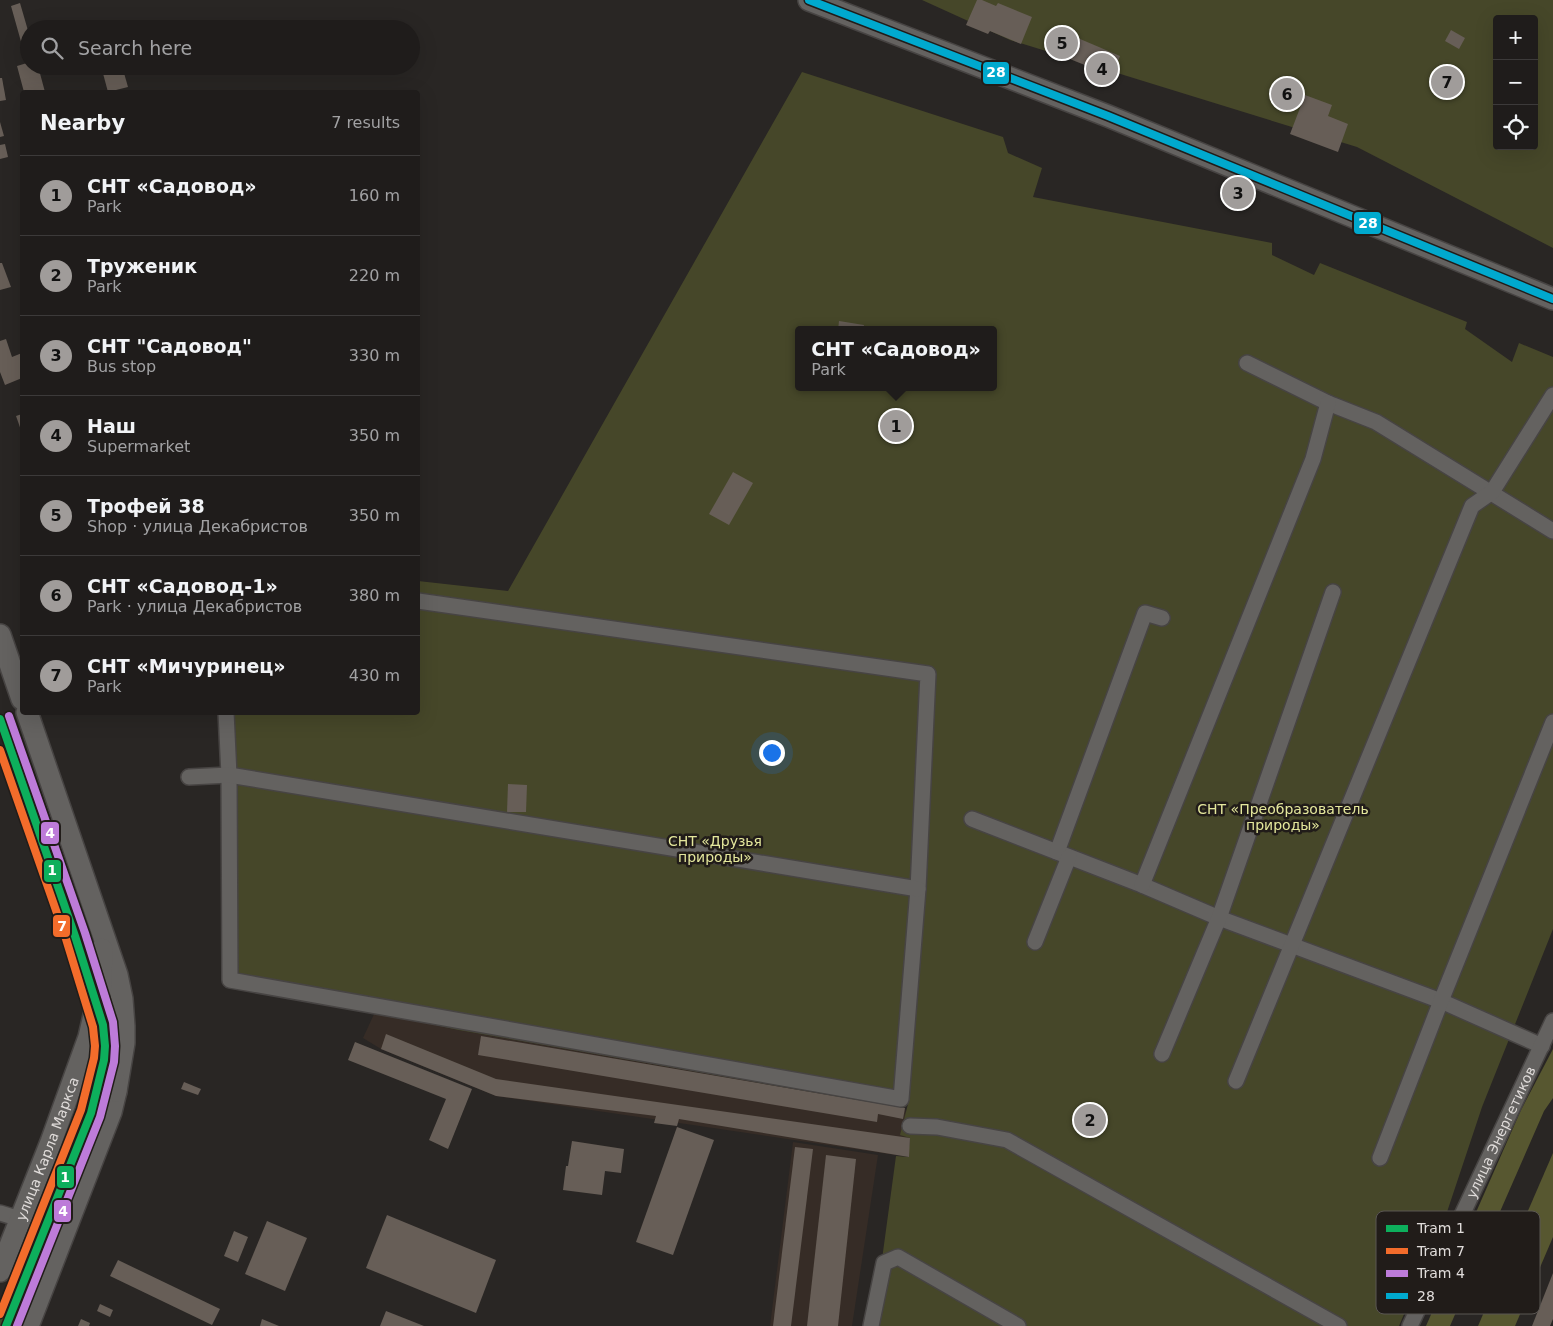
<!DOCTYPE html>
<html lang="en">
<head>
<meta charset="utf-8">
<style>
	body { margin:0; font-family:"DejaVu Sans",sans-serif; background:#272524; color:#f1f3f6 }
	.controls { position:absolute; right:15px; top:15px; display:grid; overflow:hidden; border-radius:5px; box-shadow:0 5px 20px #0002 }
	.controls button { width:45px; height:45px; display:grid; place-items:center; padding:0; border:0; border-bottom:1px solid #3c3a3a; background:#1f1c1b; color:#f1f3f6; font:25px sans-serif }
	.you { position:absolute; left:771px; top:752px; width:18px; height:18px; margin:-12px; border:4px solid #fff; border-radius:50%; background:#1a73e8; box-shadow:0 0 0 8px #1a73e833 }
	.badge { display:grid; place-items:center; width:32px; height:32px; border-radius:50%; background:#a09c9a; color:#111; font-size:16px; font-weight:700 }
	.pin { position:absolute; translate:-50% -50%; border:2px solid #fff; box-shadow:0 1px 5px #0006 }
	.popup { position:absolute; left:795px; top:326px; width:202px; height:65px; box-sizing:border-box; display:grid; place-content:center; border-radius:5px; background:#1f1c1b; filter:drop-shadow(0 1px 4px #0005); font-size:16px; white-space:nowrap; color:#a1a1a3 }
	.popup b { font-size:19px; color:#f1f3f6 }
	.popup::after { content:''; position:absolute; left:50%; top:100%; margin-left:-10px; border:10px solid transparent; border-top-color:#1f1c1b }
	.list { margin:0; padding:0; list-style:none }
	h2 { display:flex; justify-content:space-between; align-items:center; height:65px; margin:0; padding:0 20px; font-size:21px }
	h2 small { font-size:16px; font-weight:400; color:#a1a1a3 }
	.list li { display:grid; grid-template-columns:32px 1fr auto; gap:15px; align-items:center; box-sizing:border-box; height:80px; padding:0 20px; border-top:1px solid #3c3a3a }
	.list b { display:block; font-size:19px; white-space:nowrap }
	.list p { margin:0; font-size:16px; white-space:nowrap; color:#a1a1a3 }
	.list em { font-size:16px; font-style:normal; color:#a1a1a3 }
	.icon { flex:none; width:28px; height:28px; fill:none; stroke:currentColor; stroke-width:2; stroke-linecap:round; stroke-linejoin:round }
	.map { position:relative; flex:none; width:1553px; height:1326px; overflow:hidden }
	.search { position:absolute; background:#1f1c1b; box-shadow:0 5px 20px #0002; left:20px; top:20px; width:400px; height:55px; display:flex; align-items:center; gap:12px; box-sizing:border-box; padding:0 18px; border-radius:28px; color:#a1a1a3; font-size:19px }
	.panel { position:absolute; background:#1f1c1b; box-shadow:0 5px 20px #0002; left:20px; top:90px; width:400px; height:625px; border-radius:5px }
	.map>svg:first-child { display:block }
	.built { fill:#362c26 }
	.green { fill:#464729; fill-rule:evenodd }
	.forest { fill:#575730 }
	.building { fill:#675e57 }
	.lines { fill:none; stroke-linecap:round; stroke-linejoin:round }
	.street-casing { stroke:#474443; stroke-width:18 }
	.secondary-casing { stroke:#474443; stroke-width:24 }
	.street { stroke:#646260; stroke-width:15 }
	.secondary { stroke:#646260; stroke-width:21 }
	.bus-1-casing { stroke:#211c19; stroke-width:11 }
	.bus-1 { stroke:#00a9ce; stroke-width:8 }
	.tram-1-casing { stroke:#211c19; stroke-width:11 }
	.tram-2-casing { stroke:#211c19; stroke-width:11 }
	.tram-3-casing { stroke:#211c19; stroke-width:11 }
	.tram-1 { stroke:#0daf5c; stroke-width:8 }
	.tram-2 { stroke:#f36c2b; stroke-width:8 }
	.tram-3 { stroke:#bd7bd9; stroke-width:8 }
	.labels { text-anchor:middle; stroke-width:5; stroke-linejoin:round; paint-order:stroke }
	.park-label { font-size:14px; fill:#e4e79c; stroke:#211c19 }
	.street-label { font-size:14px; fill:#e0dcda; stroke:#211c19 }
	.key { fill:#211c19; stroke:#5a5653; stroke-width:1 }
	.key-label { font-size:14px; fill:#e0dcda }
	.line-badge { stroke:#211c19; stroke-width:2 }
	.badge-label { font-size:14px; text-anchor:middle; font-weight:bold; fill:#fff }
</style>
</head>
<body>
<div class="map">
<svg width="1553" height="1326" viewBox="0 0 1553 1326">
	<rect width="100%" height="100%" fill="#292624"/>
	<g class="built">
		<path d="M375 1012 458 1030 905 1108 910 1138 909 1157 496 1096 381 1049 363 1038Z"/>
		<path d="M793 1142 878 1155 852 1326H770Z"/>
	</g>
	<g class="green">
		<path d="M922 0H1553V248L1357 147 1010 40ZM1497 19H1534V146H1497Z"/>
		<path d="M802 72 1003 137 1008 153 1042 168 1033 197 1272 243V255L1314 275 1320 263 1467 322 1465 329 1512 362 1519 343 1553 357V929L1482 1107 1447 1212 1399 1326H873L896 1156 908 1157 910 1138 900 1135 908 1104 858 1100 458 1030 230 980 220 713 418 712V581L508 591ZM798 330H994V387H798Z"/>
		<path d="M91 1072 105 1073 111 1092 20 1326H0V1306Z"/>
	</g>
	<g class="forest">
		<path d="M1553 1049V1098L1544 1111 1450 1326H1426L1521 1110Z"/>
		<path d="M1553 1153V1237L1515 1326H1478Z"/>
	</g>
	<g class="building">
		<path d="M977 0H982L996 6 998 3 1032 17 1021 44 990 31 988 34 966 25Z"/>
		<path d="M20 3 29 34V66H38L45 92H24L17 66 27 63 11 6Z"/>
		<path d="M48 21 50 29H31L30 27Z"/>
		<path d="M1059 30 1120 56 1112 76 1050 51Z"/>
		<path d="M1451 30 1465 38 1459 49 1445 41Z"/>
		<path d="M101 66H122L128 87 108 92Z"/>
		<path d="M0 78H2L6 100 0 101Z"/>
		<path d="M1305 95 1332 105 1328 116 1348 124 1338 152 1290 134Z"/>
		<path d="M0 122 4 136 0 137Z"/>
		<path d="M5 144 8 157 0 159V145Z"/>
		<path d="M0 263H2L11 287 0 290Z"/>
		<path d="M839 321 864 325 863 330H838Z"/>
		<path d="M6 339 12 357 22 353V378L5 385 0 372V341Z"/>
		<path d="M22 414V433L16 416Z"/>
		<path d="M733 472 753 483 729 525 709 514Z"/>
		<path d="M508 784 527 785 526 812H507Z"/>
		<path d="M386 1034 496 1079 910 1138 909 1157 679 1119 677 1126 654 1123 656 1116 496 1096 381 1049Z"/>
		<path d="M481 1036 905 1108 903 1119 878 1114 877 1122 478 1055Z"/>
		<path d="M355 1042 472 1089 448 1149 429 1140 446 1099 348 1060Z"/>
		<path d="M184 1082 201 1089 198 1095 181 1089Z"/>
		<path d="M677 1127 714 1140 673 1255 636 1242Z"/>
		<path d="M572 1141 624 1149 621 1173 605 1171 602 1195 563 1190 566 1166H568Z"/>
		<path d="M795 1147 813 1149 791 1326H773Z"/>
		<path d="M826 1155 856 1159 838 1326H807Z"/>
		<path d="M387 1215 496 1260 476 1313 366 1268Z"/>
		<path d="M267 1221 307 1238 285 1291 245 1274Z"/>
		<path d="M234 1231 248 1237 238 1262 224 1256Z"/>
		<path d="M118 1260 220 1309 212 1325 110 1276Z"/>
		<path d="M1553 1273V1319L1550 1326H1532Z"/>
		<path d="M100 1304 113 1310 110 1317 97 1311Z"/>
		<path d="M386 1311 424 1326H380Z"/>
		<path d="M81 1319 90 1323 89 1326H78Z"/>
		<path d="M262 1319 279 1326H260Z"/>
	</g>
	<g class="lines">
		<g class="street-casing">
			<g id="street">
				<path d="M1247 363 1328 403 1376 422 1553 531"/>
				<path d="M226 712 229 775 230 980 901 1099 918 889 928 674 418 601"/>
				<path d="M189 777 229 775 918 889"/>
				<path d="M972 819 1142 885 1219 918 1441 1001 1542 1046"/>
				<path d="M1057 852 1145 613 1162 618"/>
				<path d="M1142 885 1313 459 1328 403"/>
				<path d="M1035 942 1069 857"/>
				<path d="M1162 1054 1219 918 1333 592"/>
				<path d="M1236 1081 1472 506 1492 492 1553 395"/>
				<path d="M910 1126 937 1127 1007 1140 1339 1326"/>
				<path d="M1380 1158 1441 1001 1553 722"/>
				<path d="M0 1213 20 1219"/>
				<path d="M871 1326 884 1263 898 1257 1018 1326"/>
				<path id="s1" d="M1410 1326 1553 1021"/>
			</g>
		</g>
		<g class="secondary-casing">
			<g id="secondary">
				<path d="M809 0 1108 116 1553 299"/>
				<path d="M0 635 22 699"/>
				<path d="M27 712 117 975 122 999 124 1026V1043L116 1091 111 1112 28 1326"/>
				<path d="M75 1084C78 1078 82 1072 88 1068 105 1056 116 1076 116 1091"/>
				<path id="s2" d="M0 1271 51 1142 89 1037 101 985 102 949"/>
			</g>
		</g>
		<use href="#street" class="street"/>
		<use href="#secondary" class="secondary"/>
		<g class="bus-1-casing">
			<path id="bus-1" d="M809 0 1108 116 1553 299"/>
		</g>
		<use href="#bus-1" class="bus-1"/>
		<g class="tram-1-casing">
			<path id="tram-1" d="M0 719 75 936 103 1025 105 1046 104 1060 91 1113 6 1326"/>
		</g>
		<g class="tram-2-casing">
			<path id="tram-2" d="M0 750 66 939 93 1027 95 1046 94 1058 81 1110 0 1314"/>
		</g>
		<g class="tram-3-casing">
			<path id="tram-3" d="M9 716 85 933 113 1022 115 1046 114 1062 100 1117 17 1326"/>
		</g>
		<use href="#tram-1" class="tram-1"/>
		<use href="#tram-2" class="tram-2"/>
		<use href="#tram-3" class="tram-3"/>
	</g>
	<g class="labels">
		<g class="park-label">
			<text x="1283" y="814">СНТ «Преобразователь<tspan x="1283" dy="16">природы»</tspan></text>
			<text x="715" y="846">СНТ «Друзья<tspan x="715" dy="16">природы»</tspan></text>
		</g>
		<g class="street-label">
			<text dy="5" stroke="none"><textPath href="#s1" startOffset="214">улица Энергетиков</textPath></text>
			<text dy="5" stroke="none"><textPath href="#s2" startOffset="131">улица Карла Маркса</textPath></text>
		</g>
	</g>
	<rect x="1376" y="1211" width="164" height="103" rx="8" class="key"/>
	<rect x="1386" y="1225" width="22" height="7" fill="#0daf5c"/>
	<rect x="1386" y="1248" width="22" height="6" fill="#f36c2b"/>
	<rect x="1386" y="1270" width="22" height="7" fill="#bd7bd9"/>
	<rect x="1386" y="1293" width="22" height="6" fill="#00a9ce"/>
	<g class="key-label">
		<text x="1417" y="1233">Tram 1</text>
		<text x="1417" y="1256">Tram 7</text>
		<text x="1417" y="1278">Tram 4</text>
		<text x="1417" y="1301">28</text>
	</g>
	<g class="line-badge">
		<rect x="982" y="61" width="28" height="24" rx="5" fill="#00a9ce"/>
		<rect x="1353" y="211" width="29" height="24" rx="5" fill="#00a9ce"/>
		<rect x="40" y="821" width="20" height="24" rx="5" fill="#bd7bd9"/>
		<rect x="43" y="859" width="19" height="24" rx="5" fill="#0daf5c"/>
		<rect x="52" y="914" width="19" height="24" rx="5" fill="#f36c2b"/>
		<rect x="56" y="1165" width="19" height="24" rx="5" fill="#0daf5c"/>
		<rect x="53" y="1199" width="19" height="24" rx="5" fill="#bd7bd9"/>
	</g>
	<g class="badge-label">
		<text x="996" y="77">28</text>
		<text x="1368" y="228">28</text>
		<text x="50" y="838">4</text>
		<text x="52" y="875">1</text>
		<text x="62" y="931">7</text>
		<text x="65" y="1182">1</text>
		<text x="63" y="1216">4</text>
	</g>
</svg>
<div class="controls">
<button>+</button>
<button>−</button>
<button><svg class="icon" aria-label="locate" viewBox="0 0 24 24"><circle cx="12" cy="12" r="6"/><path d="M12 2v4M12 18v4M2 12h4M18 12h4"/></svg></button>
</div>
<div class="you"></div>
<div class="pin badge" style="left:896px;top:426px">1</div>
<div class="popup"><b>СНТ «Садовод»</b>Park</div>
<div class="pin badge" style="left:1090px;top:1120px">2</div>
<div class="pin badge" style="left:1238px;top:193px">3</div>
<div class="pin badge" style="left:1102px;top:69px">4</div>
<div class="pin badge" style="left:1062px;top:43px">5</div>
<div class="pin badge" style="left:1287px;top:94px">6</div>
<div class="pin badge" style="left:1447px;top:82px">7</div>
<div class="search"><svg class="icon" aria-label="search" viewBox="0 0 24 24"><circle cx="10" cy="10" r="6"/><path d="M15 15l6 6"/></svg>Search here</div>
<section class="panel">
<h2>Nearby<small>7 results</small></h2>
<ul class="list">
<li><span class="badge">1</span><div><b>СНТ «Садовод»</b><p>Park</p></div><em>160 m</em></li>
<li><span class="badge">2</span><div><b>Труженик</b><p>Park</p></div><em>220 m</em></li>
<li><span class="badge">3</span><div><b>СНТ &quot;Садовод&quot;</b><p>Bus stop</p></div><em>330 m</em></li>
<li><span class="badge">4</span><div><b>Наш</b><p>Supermarket</p></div><em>350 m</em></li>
<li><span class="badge">5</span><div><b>Трофей 38</b><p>Shop · улица Декабристов</p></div><em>350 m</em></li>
<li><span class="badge">6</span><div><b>СНТ «Садовод-1»</b><p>Park · улица Декабристов</p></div><em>380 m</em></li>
<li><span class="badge">7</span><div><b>СНТ «Мичуринец»</b><p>Park</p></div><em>430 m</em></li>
</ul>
</section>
</div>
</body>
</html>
